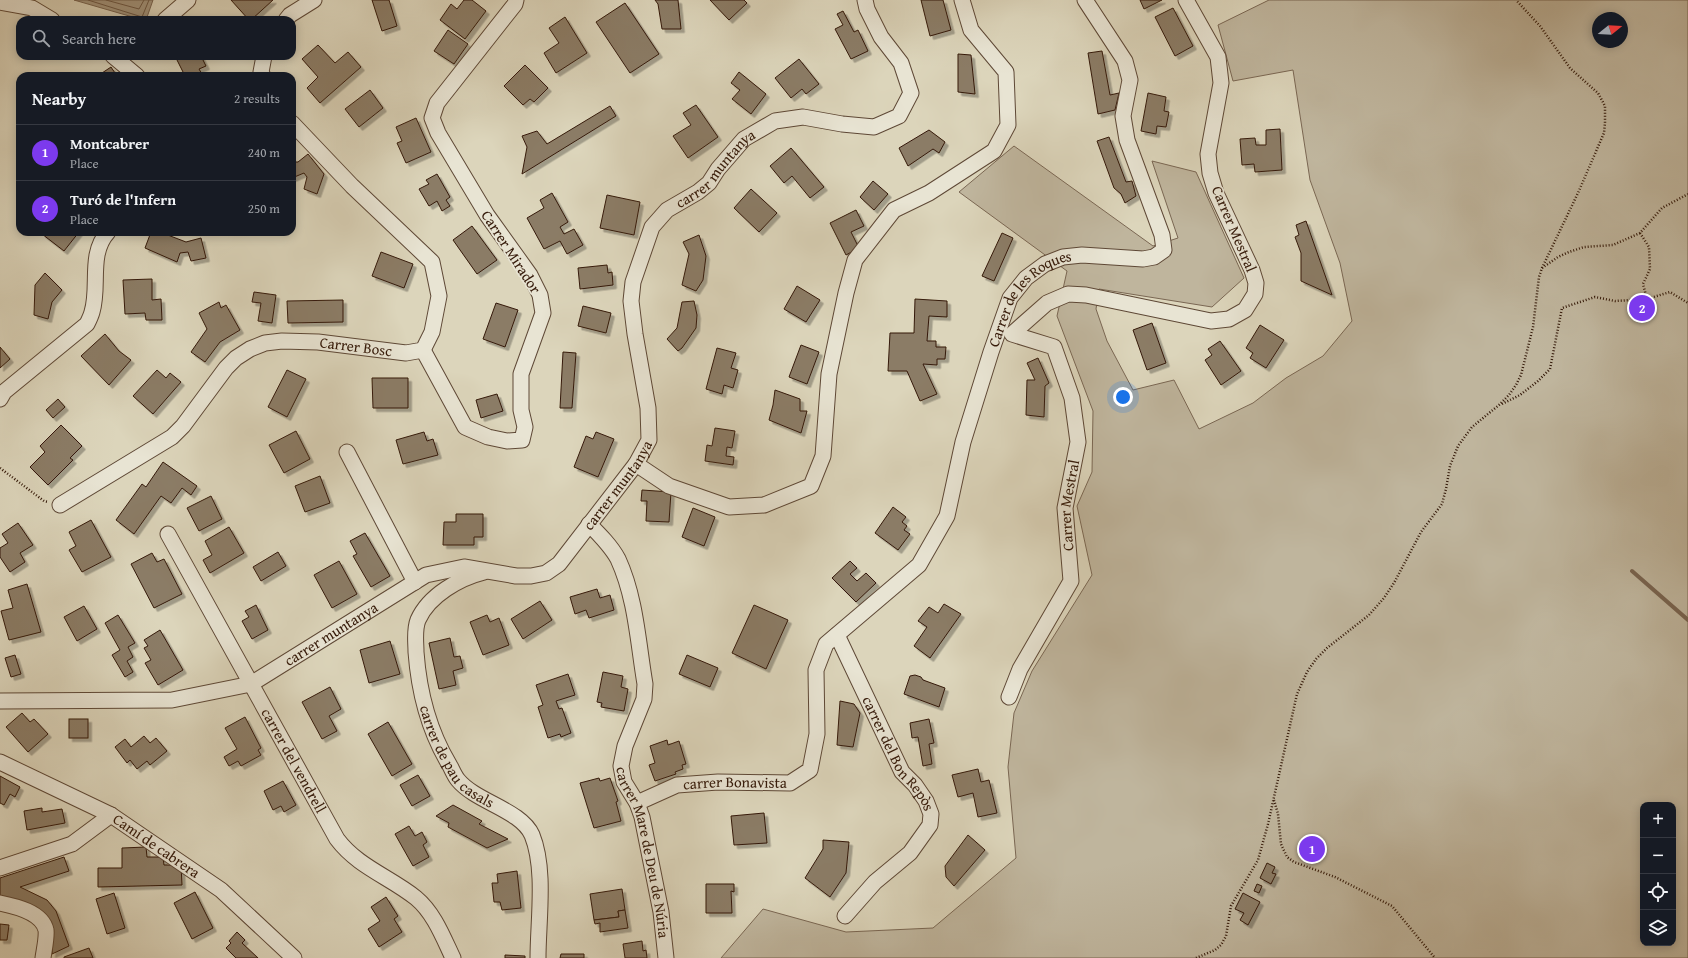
<!DOCTYPE html>
<html lang="en">
<head>
<meta charset="utf-8">
<style>
	body { margin:0; font-family:"Gentium Book Plus",serif; background:#242831; color:#f1f3f6 }
	.controls { position:absolute; right:12px; bottom:12px; display:grid; overflow:hidden; border-radius:8px; box-shadow:0 2px 10px #0003 }
	.controls button { width:36px; height:36px; display:grid; place-items:center; padding:0; border:0; border-bottom:1px solid #363941; background:#171b24; color:#f1f3f6; font:20px sans-serif }
	.compass { position:absolute; left:1592px; top:12px; width:36px; height:36px; border-radius:50%; background:#171b24; box-shadow:0 2px 10px #0003; rotate:72deg }
	.you { position:absolute; left:1123px; top:397px; width:14px; height:14px; margin:-10px; border:3px solid #fff; border-radius:50%; background:#1a73e8; box-shadow:0 0 0 6px #1a73e833 }
	.badge { display:grid; place-items:center; width:26px; height:26px; border-radius:50%; background:#7c3aed; color:#fff; font-size:13px; font-weight:700 }
	.pin { position:absolute; translate:-50% -50%; border:2px solid #fff; box-shadow:0 1px 4px #0006 }
	.list { margin:0; padding:0; list-style:none }
	h2 { display:flex; justify-content:space-between; align-items:center; height:52px; margin:0; padding:0 16px; font-size:17px }
	h2 small { font-size:13px; font-weight:400; color:#9ea1a6 }
	.list li { display:grid; grid-template-columns:26px 1fr auto; gap:12px; align-items:center; box-sizing:border-box; height:56px; padding:0 16px; border-top:1px solid #363941 }
	.list b { display:block; font-size:15px; white-space:nowrap }
	.list p { margin:0; font-size:13px; white-space:nowrap; color:#9ea1a6 }
	.list em { font-size:13px; font-style:normal; color:#9ea1a6 }
	.icon { flex:none; width:22px; height:22px; fill:none; stroke:currentColor; stroke-width:2; stroke-linecap:round; stroke-linejoin:round }
	.map { position:relative; flex:none; width:1688px; height:958px; overflow:hidden }
	.search { position:absolute; background:#171b24; box-shadow:0 2px 10px #0003; left:16px; top:16px; width:280px; height:44px; display:flex; align-items:center; gap:10px; box-sizing:border-box; padding:0 14px; border-radius:12px; color:#9ea1a6; font-size:15px }
	.panel { position:absolute; background:#171b24; box-shadow:0 2px 10px #0003; left:16px; top:72px; width:280px; height:164px; border-radius:12px }
	.map>svg:first-child { display:block }
	.green { fill:#bfb59d; stroke:#7a6753; fill-rule:evenodd }
	.water { fill:#a3957e; stroke:#77634f }
	.lines { fill:none; stroke-linecap:round; stroke-linejoin:round }
	.shore { stroke:#6c5744; stroke-width:1 }
	.stream { stroke:#77634f; stroke-width:4 }
	.building { fill:#8b7b66; stroke:#341909; filter:url(#shadow) }
	.minor-casing { stroke:#5e4836; stroke-width:17 }
	.path { stroke:#341909; stroke-width:2.5; stroke-dasharray:1 2; stroke-linecap:butt }
	.minor { stroke:#e8e4d3; stroke-width:15 }
	.labels { text-anchor:middle; stroke-width:3.5; stroke-linejoin:round; paint-order:stroke }
	.street-label { font-size:15px; fill:#341909; stroke:#e8e4d3 }
</style>
</head>
<body>
<div class="map">
<svg width="1688" height="958" viewBox="0 0 1688 958">
	<defs>
		<filter id="shadow"><feDropShadow dx="3.5" dy="3.5" stdDeviation="0" flood-color="#0004"/></filter>
	</defs>
	<rect width="100%" height="100%" fill="#dcd5bb"/>
	<filter id="stains"><feTurbulence type="fractalNoise" baseFrequency=".005" numOctaves="4"/><feColorMatrix values="0 0 0 0 .2 0 0 0 0 .09 0 0 0 0 .02 0 0 0 .5 -.17"/></filter>
	<radialGradient id="worn" r=".72"><stop offset=".6" stop-color="#630" stop-opacity="0"/><stop offset="1" stop-color="#630" stop-opacity=".3"/></radialGradient>
	<path class="green" d="M1269 0H1688V958H721L763 909 846 932 933 928 1016 858 1008 767 1014 713 1032 671 1092 575 1077 506 1092 472 1093 411 1057 316 1067 271 959 192 1014 146 1153 246 1178 238 1152 161 1196 172 1244 278 1212 307 1099 289 1096 309 1107 341 1133 390 1174 380 1199 429 1253 403 1286 378 1323 356 1352 321 1340 263 1310 180 1293 70 1233 81 1218 25ZM1598 18H1622V42H1598ZM1643 805H1673V943H1643Z"/>
	<path class="water" d="M74 0H153L146 20H143Z"/>
	<g class="lines">
		<g class="shore">
			<path d="M88 0 142 17 149 0"/>
			<path d="M106 0 139 9 144 0"/>
		</g>
		<path class="stream" d="M1632 571 1688 620"/>
	</g>
	<g class="building">
		<path d="M231 0H273L251 20H249Z"/>
		<path d="M372 0H389L397 26 382 31Z"/>
		<path d="M464 0H472L486 11 465 39 440 20 451 4 457 9Z"/>
		<path d="M655 0H678L681 29H662L658 4Z"/>
		<path d="M710 0H744L747 3 729 20Z"/>
		<path d="M921 0H943L951 30 930 36Z"/>
		<path d="M1140 0H1162L1144 9Z"/>
		<path d="M625 3 659 54 630 73 596 22Z"/>
		<path d="M1173 8 1193 46 1175 56 1155 17Z"/>
		<path d="M843 11 854 32 858 30 868 51 851 59 835 29 843 25 837 14Z"/>
		<path d="M565 17 587 53 556 73 544 53 559 43 549 28Z"/>
		<path d="M448 30 468 44 454 64 434 51Z"/>
		<path d="M318 45 335 63 348 52 361 67 320 103 307 88 318 77 302 59Z"/>
		<path d="M1102 51 1110 95 1119 93 1115 110 1098 114 1088 53Z"/>
		<path d="M958 54 971 55 975 94 958 92Z"/>
		<path d="M175 56H201L206 66 199 69 203 76H185Z"/>
		<path d="M799 59 819 84 806 94 802 89 791 98 775 78Z"/>
		<path d="M525 65 548 88 534 102 530 99 523 105 504 86Z"/>
		<path d="M111 67 117 76H100L99 75Z"/>
		<path d="M739 72 766 94 751 114 732 99 740 90 731 83Z"/>
		<path d="M370 90 383 108 359 127 345 109Z"/>
		<path d="M1148 93 1166 97 1164 111 1169 112 1166 127 1157 126 1156 134 1141 131Z"/>
		<path d="M696 105 718 137 688 158 673 136 691 125 683 113Z"/>
		<path d="M610 106 616 116 522 174 527 147 522 136 537 131 547 144Z"/>
		<path d="M416 118 431 152 406 163 397 143 402 141 396 127Z"/>
		<path d="M1280 129 1282 170 1255 172 1254 164 1242 165 1240 139 1255 138 1256 145H1266V130Z"/>
		<path d="M929 130 945 142 939 153 933 149 908 166 899 148Z"/>
		<path d="M1109 137 1126 182 1132 181 1136 196 1125 203 1121 194 1114 188 1097 141Z"/>
		<path d="M791 148 824 187 810 198 792 176 784 183 770 166Z"/>
		<path d="M308 154 324 174 317 194 304 189 307 177 304 173 292 178V162H298Z"/>
		<path d="M437 174 450 197 446 200 450 206 442 211 437 201 429 206 419 189 429 184 426 180Z"/>
		<path d="M873 181 888 194 874 210 860 197Z"/>
		<path d="M751 189 777 213 759 232 734 208Z"/>
		<path d="M552 193 568 222 560 227 564 234 574 229 583 245 567 254 560 241 544 249 527 218 544 208 540 200Z"/>
		<path d="M607 195 640 202 634 235 600 228Z"/>
		<path d="M856 210 864 226 851 232 859 248 846 255 830 223Z"/>
		<path d="M1306 221 1332 295 1301 281V253L1295 237 1299 235 1296 225Z"/>
		<path d="M472 226 497 260 477 274 453 240Z"/>
		<path d="M44 232H79L64 251 42 234Z"/>
		<path d="M151 232H160L186 242 201 238 206 258 191 261 188 252 180 253 177 262 145 248Z"/>
		<path d="M1002 233 1013 238 994 281 982 276Z"/>
		<path d="M699 235 706 256 703 280 696 291 682 285 689 254 683 242Z"/>
		<path d="M381 252 413 264 404 288 372 276Z"/>
		<path d="M607 265 608 273 612 272 613 285 580 289 578 268Z"/>
		<path d="M45 273 62 290 52 302 48 319 34 315 35 285Z"/>
		<path d="M152 279V300L161 299 162 320H146L145 313 125 314 123 280Z"/>
		<path d="M797 286 820 300 806 322 784 309Z"/>
		<path d="M254 292 276 295 272 323 258 321 261 303 252 302Z"/>
		<path d="M915 299 947 301V317L929 316 927 341H936V347H946L945 359H937V365L923 364 937 394 920 401 907 371H888L890 333H914Z"/>
		<path d="M343 300V322L288 323 287 301Z"/>
		<path d="M694 301 697 315 696 328 682 348 678 351 667 339 677 328 682 302Z"/>
		<path d="M219 302 221 308 226 305 240 330 220 342 205 362 191 352 207 329 199 313Z"/>
		<path d="M496 303 518 310 505 347 483 339Z"/>
		<path d="M583 306 611 313 606 333 578 326Z"/>
		<path d="M1152 323 1166 363 1147 370 1133 330Z"/>
		<path d="M1260 325 1284 340 1266 368 1250 358 1253 353 1246 348Z"/>
		<path d="M105 334 119 351 131 360 109 385 81 356Z"/>
		<path d="M1220 341 1241 371 1221 385 1205 360 1212 355 1208 349Z"/>
		<path d="M801 345 819 352 807 384 789 377Z"/>
		<path d="M0 347 10 359 0 368Z"/>
		<path d="M717 348 736 353 731 368 738 370 733 388 724 385 722 394 706 389Z"/>
		<path d="M563 352 576 353 572 408H560Z"/>
		<path d="M1038 358 1049 383 1045 386 1044 417 1026 415 1027 380H1035L1027 363Z"/>
		<path d="M157 370 166 378 170 373 181 382 153 414 133 396Z"/>
		<path d="M287 370 306 379 287 417 268 407Z"/>
		<path d="M372 378H408V408H373Z"/>
		<path d="M775 390 800 399V411H807L801 433 769 420 773 405Z"/>
		<path d="M497 394 503 411 481 418 476 400Z"/>
		<path d="M58 399 65 407 53 418 46 410Z"/>
		<path d="M61 425 82 446 70 458 73 460 48 485 30 467 45 452 40 446Z"/>
		<path d="M715 428 735 431 732 448 727 447 726 456 734 457 733 465 705 461 707 445 712 446Z"/>
		<path d="M296 431 310 459 284 473 269 445Z"/>
		<path d="M424 432 427 441 433 439 438 455 403 464 396 440Z"/>
		<path d="M596 432 614 439 598 477 574 467 586 436 593 439Z"/>
		<path d="M163 462 197 486 191 495 182 488 171 503 161 496 134 534 116 520 142 484 146 487Z"/>
		<path d="M320 476 330 503 305 512 295 486Z"/>
		<path d="M642 490 671 492 669 522 646 521 647 501H641Z"/>
		<path d="M211 496 222 519 199 531 187 508Z"/>
		<path d="M893 507 906 517 902 522 907 526 904 530 910 534 898 550 875 533Z"/>
		<path d="M693 508 715 517 704 546 682 537Z"/>
		<path d="M456 514H483V537H474V545H443L444 522H456Z"/>
		<path d="M91 520 111 557 82 572 69 550 76 546 69 532Z"/>
		<path d="M18 523 33 545 20 553 25 562 10 572 0 557V548L8 543 2 534Z"/>
		<path d="M229 527 244 553 210 573 203 560 212 555 205 541Z"/>
		<path d="M365 533 390 576 371 587 353 556 357 554 350 541Z"/>
		<path d="M278 552 286 566 261 581 253 567Z"/>
		<path d="M152 553 157 562 164 559 182 594 154 608 131 564Z"/>
		<path d="M339 561 357 594 332 608 314 575Z"/>
		<path d="M850 561 857 568 850 574 857 581 866 573 876 583 856 602 832 578Z"/>
		<path d="M27 584 41 632 9 640 1 611 13 608 8 590Z"/>
		<path d="M597 589 600 598 610 595 614 610 589 618 586 610 575 614 570 597Z"/>
		<path d="M540 601 552 620 523 639 511 619Z"/>
		<path d="M944 604 961 614 930 658 914 646 927 627 918 621 929 607 938 613Z"/>
		<path d="M256 605 268 630 252 639 242 621 249 617 245 611Z"/>
		<path d="M754 605 788 620 766 669 732 653Z"/>
		<path d="M84 606 97 629 77 641 64 617Z"/>
		<path d="M118 615 135 643 128 647 133 657 127 661 133 672 125 677 112 655 120 650 105 623Z"/>
		<path d="M487 615 490 622 499 618 509 645 483 655 470 622Z"/>
		<path d="M160 630 183 670 158 685 145 663 151 660 144 648 148 646 144 640Z"/>
		<path d="M450 638 454 657 460 656 463 668 453 671 456 685 439 689 429 643Z"/>
		<path d="M390 641 400 674 369 683 360 650Z"/>
		<path d="M15 655 21 674 11 677 5 658Z"/>
		<path d="M687 655 718 668 710 687 679 674Z"/>
		<path d="M603 672 623 676 621 687 628 689 624 711 601 707 602 703 597 702Z"/>
		<path d="M568 674 575 695 556 701 559 709 562 708 571 733 561 737 560 734 548 738 538 707 543 705 536 685Z"/>
		<path d="M915 675 921 677 923 680 945 688 939 707 904 694 910 676Z"/>
		<path d="M330 687 341 709 329 716 337 731 322 739 302 702Z"/>
		<path d="M840 701 854 704 860 713 853 747 837 745Z"/>
		<path d="M22 713 30 722 34 719 48 734 28 752 6 727Z"/>
		<path d="M245 717 261 748 258 750 261 755 241 766 238 761 229 766 224 757 237 749 225 728Z"/>
		<rect x="69" y="719" width="19" height="19"/>
		<path d="M929 719 934 743 929 744 932 764 923 766 918 737 912 738 910 723Z"/>
		<path d="M388 722 412 764 392 776 368 734Z"/>
		<path d="M144 736 150 743 156 738 167 751 150 765 147 761 137 769 130 760 127 763 115 747 125 739 131 747Z"/>
		<path d="M667 740 668 745 679 741 686 764 682 765 683 769 675 772 676 774 655 781 649 765 655 763 650 746Z"/>
		<path d="M978 769 981 782 989 780 997 813 978 817 973 793 958 797 952 775Z"/>
		<path d="M418 775 430 796 412 806 400 785Z"/>
		<path d="M0 776 20 787 15 797 10 794 4 805 0 803Z"/>
		<path d="M599 778 600 781 610 778 618 801 616 802 621 821 594 828 580 783Z"/>
		<path d="M283 781 296 805 284 812 281 806 273 810 264 791Z"/>
		<path d="M453 805 482 821 479 824 508 839 487 848 448 827 449 823 436 816Z"/>
		<path d="M42 808V812L62 809 65 823 27 830 24 811Z"/>
		<path d="M764 813 767 843 734 845 731 816Z"/>
		<path d="M409 826 415 836 422 832 427 842 423 845 429 857 413 866 395 834Z"/>
		<path d="M968 835 985 850 954 886 946 877 945 866Z"/>
		<path d="M823 840 849 842 846 873 830 897 805 878 823 849Z"/>
		<path d="M146 847 147 857H163L164 865H181L182 885 98 887V868H122V848Z"/>
		<path d="M64 857 69 871 20 887 47 900 56 911 69 946 52 954 53 932 0 896V878Z"/>
		<path d="M1267 863 1275 867 1272 873 1276 874 1271 884 1260 878Z"/>
		<path d="M517 871 521 908 502 910 500 902H494L492 883H498L497 874Z"/>
		<path d="M706 884H734V892L731 891 732 913H706Z"/>
		<path d="M1257 884 1262 886 1259 893 1254 891Z"/>
		<path d="M622 889 625 910 618 911 619 917 594 920 590 894Z"/>
		<path d="M195 892 213 928 192 939 174 903Z"/>
		<path d="M114 893 125 928 107 934 96 899Z"/>
		<path d="M1243 893 1260 902 1248 925 1240 920 1244 913 1235 909Z"/>
		<path d="M386 897 398 916 394 919 402 932 379 947 368 929 380 921 371 907Z"/>
		<path d="M625 910 628 928 600 932V923L595 924 594 920 619 917 618 911Z"/>
		<path d="M0 924 9 925 7 940H0Z"/>
		<path d="M237 932 245 940 242 943 258 958H236L226 948 231 943 229 941Z"/>
		<path d="M642 941 643 951 646 950 647 958H625L623 944Z"/>
		<path d="M89 948 93 958H64V957Z"/>
		<path d="M561 954H584V958H560Z"/>
		<path d="M505 955 525 956V958H505Z"/>
	</g>
	<g class="lines">
		<g class="minor-casing">
			<g id="minor">
				<path d="M0 2 32 8 52 20"/>
				<path d="M165 20 188 0"/>
				<path d="M286 20 290 15 314 0"/>
				<path d="M113 56 137 76"/>
				<path d="M263 76 261 72 264 56"/>
				<path d="M423 350 465 427 488 437 507 441 522 440 525 427 521 410V374L543 313 540 295 530 275 487 215 438 133 432 118 437 103 515 4 516 0"/>
				<path d="M0 399 4 392 87 324C89 320 91 316 92 312 100 286 88 254 108 232"/>
				<path d="M347 452 415 582"/>
				<path d="M636 464 669 486 729 507 764 505 811 486 823 456 829 374 846 293 855 260 894 210 929 193 994 151 1008 125 1006 72 971 30 962 0"/>
				<path id="s1" d="M60 505 172 437 183 426 226 368 236 358 250 349 265 343 282 341 318 342 406 353 423 350 432 332 439 296 432 262 352 186 292 123"/>
				<path id="s2" d="M589 524C600 535 611 546 618 559 636 598 638 643 645 684L644 699 625 746 621 766 624 782 637 803 642 817 661 912 666 958"/>
				<path id="s3" d="M168 534 337 839C358 867 390 877 416 898 434 913 443 937 453 958"/>
				<path id="s4" d="M484 572C460 578 429 595 418 620 414 630 416 642 416 652 419 693 428 729 449 764 452 769 454 775 458 780 476 802 521 810 532 835 546 869 538 921 538 958"/>
				<path id="s5" d="M837 635 902 772 915 785 926 801 931 814 930 825 910 853 875 882 845 916"/>
				<path id="s6" d="M1009 697 1020 669 1071 581 1065 508 1078 442 1072 398 1054 347 1012 334 1047 303 1068 294 1086 295 1211 321 1229 319 1245 310 1255 294 1256 283 1252 270 1216 193 1210 173 1208 154 1221 83 1218 57 1186 0"/>
				<path id="s7" d="M0 701 172 700 251 684 426 575 464 567 516 576H531L546 573 559 564 636 464 649 440 648 408 635 334 631 301 633 282 652 227 667 210 698 192 709 183 718 169 744 139 775 121 803 117 842 124 874 127 899 116 911 93 901 63 881 37 867 9 865 0"/>
				<path id="s8" d="M0 762 111 815 221 890 294 958"/>
				<path id="s9" d="M637 803 677 785 718 782 790 783 810 770 817 734 816 670 826 644 919 565 947 516 963 442 991 352 1010 298 1026 278 1045 264 1063 257 1082 255 1143 259 1154 257 1164 250 1162 235 1127 140 1123 116 1130 80 1125 61 1085 0"/>
				<path d="M0 868 72 844 111 815"/>
				<path d="M0 903C15 906 42 912 46 930 47 938 44 950 43 958"/>
			</g>
		</g>
		<g class="path">
			<path d="M1640 233 1649 247 1650 269 1643 284 1647 299 1670 292 1688 303"/>
			<path d="M1542 268 1558 257 1569 252 1584 247 1613 245 1640 233 1662 208 1688 194"/>
			<path d="M1502 404 1520 395 1538 381 1550 369 1562 308 1595 297 1615 301 1647 299"/>
			<path d="M0 468 44 501 48 502"/>
			<path d="M1274 800 1278 814 1281 844 1287 857 1294 862 1335 877 1392 906 1435 958"/>
			<path d="M1196 958 1215 950 1221 945 1226 936 1231 906 1258 860 1268 824 1297 694 1307 672 1316 659 1327 648 1369 615 1384 598 1394 583 1421 532 1442 504 1446 489 1450 466 1458 446 1472 427 1499 405 1509 395 1516 385 1521 375 1533 327 1539 277 1542 268 1578 193 1604 133 1605 123V106L1598 93 1570 68 1540 26 1516 0"/>
		</g>
		<use href="#minor" class="minor"/>
	</g>
	<g class="labels">
		<g class="street-label">
			<text dy="5" stroke="none"><textPath href="#s7" startOffset="1055">carrer muntanya</textPath></text>
			<text transform="translate(1234 229) rotate(67)" y="5">Carrer Mestral</text>
			<text transform="translate(511 252) rotate(57)" y="5">Carrer Mirador</text>
			<text dy="5" stroke="none"><textPath href="#s9" startOffset="728">Carrer de les Roques</textPath></text>
			<text dy="5" stroke="none"><textPath href="#s1" startOffset="357">Carrer Bosc</textPath></text>
			<text dy="5" stroke="none"><textPath href="#s7" startOffset="695">carrer muntanya</textPath></text>
			<text dy="5" stroke="none"><textPath href="#s6" startOffset="208">Carrer Mestral</textPath></text>
			<text dy="5" stroke="none"><textPath href="#s7" startOffset="347">carrer muntanya</textPath></text>
			<text dy="5" stroke="none"><textPath href="#s4" startOffset="233">carrer de pau casals</textPath></text>
			<text dy="5" stroke="none"><textPath href="#s5" startOffset="134">carrer del Bon Repòs</textPath></text>
			<text dy="5" stroke="none"><textPath href="#s3" startOffset="259">carrer del vendrell</textPath></text>
			<text dy="5" stroke="none"><textPath href="#s9" startOffset="102">carrer Bonavista</textPath></text>
			<text dy="5" stroke="none"><textPath href="#s8" startOffset="178">Camí de cabrera</textPath></text>
			<text dy="5" stroke="none"><textPath href="#s2" startOffset="350">carrer Mare de Deu de Núria</textPath></text>
		</g>
	</g>
	<rect width="100%" height="100%" filter="url(#stains)"/>
	<rect width="100%" height="100%" fill="url(#worn)"/>
</svg>
<div class="controls">
<button>+</button>
<button>−</button>
<button><svg class="icon" aria-label="locate" viewBox="0 0 24 24"><circle cx="12" cy="12" r="6"/><path d="M12 2v4M12 18v4M2 12h4M18 12h4"/></svg></button>
<button><svg class="icon" aria-label="layers" viewBox="0 0 24 24"><path d="M12 4l9 5-9 5-9-5zM3 14l9 5 9-5"/></svg></button>
</div>
<svg class="compass" viewBox="-18 -18 36 36"><path d="M0-13l5 13h-10z" fill="#e53935"/><path d="M0 13l5-13h-10z" fill="#9ea1a6"/></svg>
<div class="you"></div>
<div class="pin badge" style="left:1312px;top:849px">1</div>
<div class="pin badge" style="left:1642px;top:308px">2</div>
<div class="search"><svg class="icon" aria-label="search" viewBox="0 0 24 24"><circle cx="10" cy="10" r="6"/><path d="M15 15l6 6"/></svg>Search here</div>
<section class="panel">
<h2>Nearby<small>2 results</small></h2>
<ul class="list">
<li><span class="badge">1</span><div><b>Montcabrer</b><p>Place</p></div><em>240 m</em></li>
<li><span class="badge">2</span><div><b>Turó de l'Infern</b><p>Place</p></div><em>250 m</em></li>
</ul>
</section>
</div>
</body>
</html>
